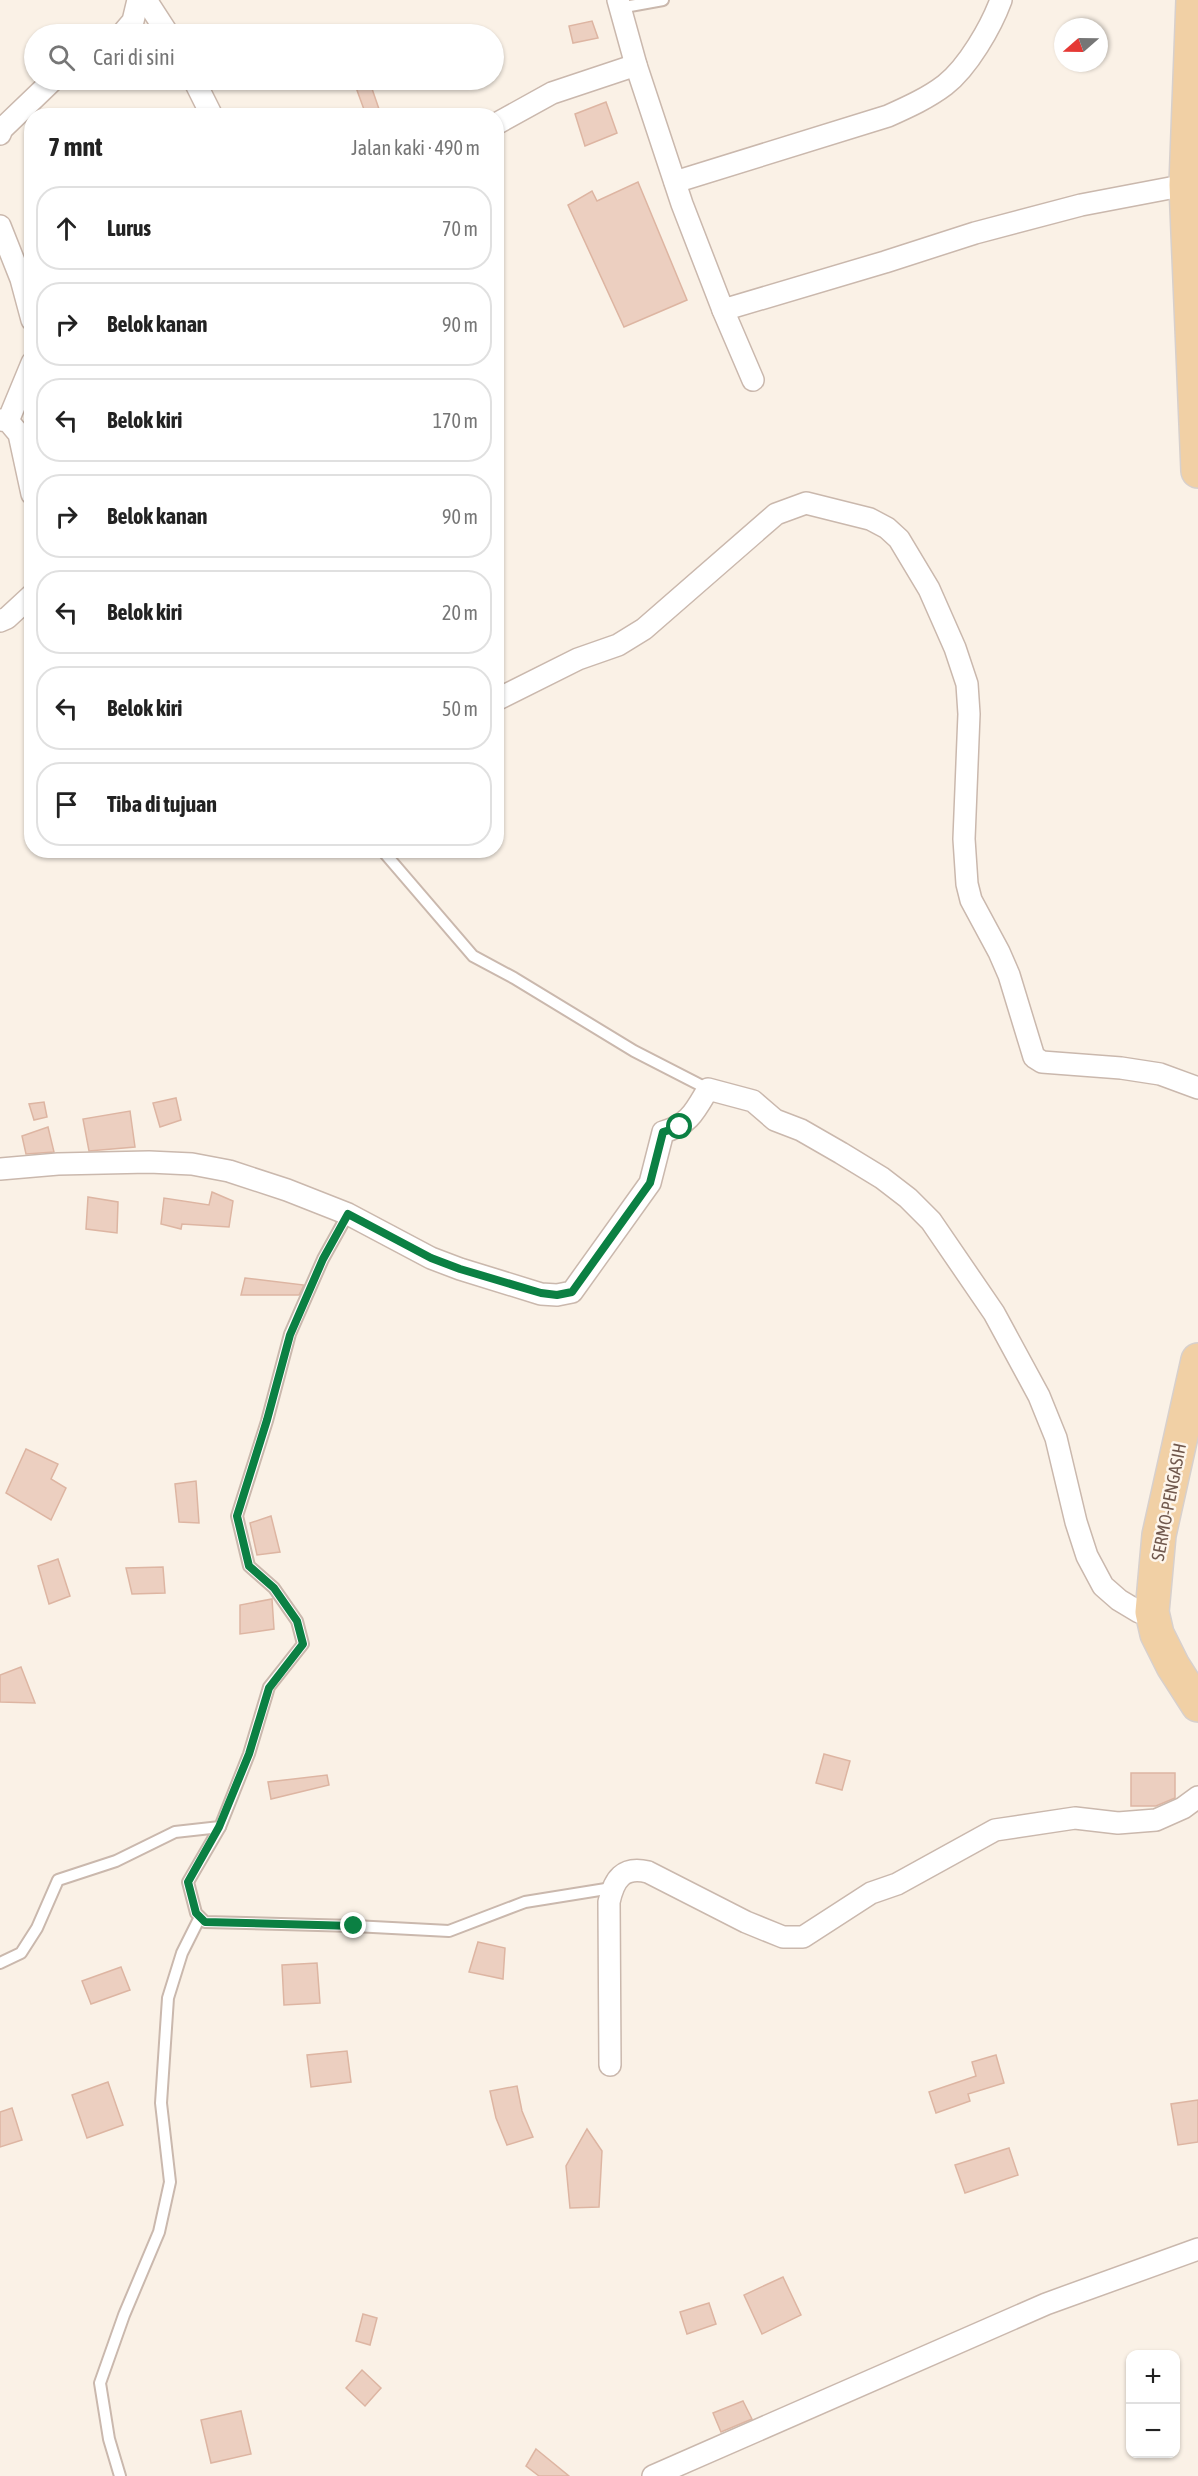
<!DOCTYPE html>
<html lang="id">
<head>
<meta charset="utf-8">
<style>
	body { margin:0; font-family:"Asap Condensed",sans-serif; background:#f6f6f6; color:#222 }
	.controls { position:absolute; right:18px; bottom:18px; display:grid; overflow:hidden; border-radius:12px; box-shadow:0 2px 4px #0004 }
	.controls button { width:54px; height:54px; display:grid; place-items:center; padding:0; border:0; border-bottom:2px solid #e0e0e0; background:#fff; color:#222; font:30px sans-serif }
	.compass { position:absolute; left:1054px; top:18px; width:54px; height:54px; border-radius:50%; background:#fff; box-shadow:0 2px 4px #0004; rotate:250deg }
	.stop { position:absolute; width:18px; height:18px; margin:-14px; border:4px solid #0b8043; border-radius:50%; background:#fff }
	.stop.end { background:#0b8043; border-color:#fff; box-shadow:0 2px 6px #0008 }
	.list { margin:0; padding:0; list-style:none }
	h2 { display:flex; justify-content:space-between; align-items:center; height:78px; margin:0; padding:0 24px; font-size:26px }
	h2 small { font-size:20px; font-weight:400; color:#767676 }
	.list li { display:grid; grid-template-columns:39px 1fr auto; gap:18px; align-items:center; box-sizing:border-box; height:84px; margin:0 12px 12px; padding:0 12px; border:2px solid #e0e0e0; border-radius:24px }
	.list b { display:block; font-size:22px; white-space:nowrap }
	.list em { font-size:20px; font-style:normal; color:#767676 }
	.icon { flex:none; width:33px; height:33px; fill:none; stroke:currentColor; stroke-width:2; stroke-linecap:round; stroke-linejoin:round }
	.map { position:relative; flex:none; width:1198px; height:2476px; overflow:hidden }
	.search { position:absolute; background:#fff; box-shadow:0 2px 4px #0004; left:24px; top:24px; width:480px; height:66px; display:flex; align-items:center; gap:15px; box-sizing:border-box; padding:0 21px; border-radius:33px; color:#767676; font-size:22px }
	.panel { position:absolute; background:#fff; box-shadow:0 2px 4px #0004; left:24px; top:108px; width:480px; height:750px; border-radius:24px }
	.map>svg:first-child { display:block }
	.building { fill:#eccfc0; stroke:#ddb5a2; stroke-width:1.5 }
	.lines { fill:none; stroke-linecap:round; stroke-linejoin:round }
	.lane-casing { stroke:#cab8ad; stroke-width:14 }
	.street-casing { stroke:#cab8ad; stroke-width:24 }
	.primary-casing { stroke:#d7d0cd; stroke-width:36 }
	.lane { stroke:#fff; stroke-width:10 }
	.street { stroke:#fff; stroke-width:21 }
	.primary { stroke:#f1d0a5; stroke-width:33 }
	.route { stroke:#0b8043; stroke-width:8 }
	.labels { text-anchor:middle; stroke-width:5; stroke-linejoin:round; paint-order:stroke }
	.street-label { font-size:18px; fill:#70584d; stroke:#fdf5eb }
</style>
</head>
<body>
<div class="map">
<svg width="1198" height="2476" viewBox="0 0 1198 2476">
	<rect width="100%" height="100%" fill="#faf1e6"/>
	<g class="building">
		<path d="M592 21 598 38 573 43 569 26Z"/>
		<path d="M369 80 380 112 366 115 354 82Z"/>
		<path d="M606 102 617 133 585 146 575 114Z"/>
		<path d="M638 182 687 300 624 327 568 205 592 191 597 201Z"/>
		<path d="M176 1098 181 1120 160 1127 153 1103Z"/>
		<path d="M44 1102 47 1117 34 1120 29 1104Z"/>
		<path d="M130 1111 135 1147 89 1151 83 1119Z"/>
		<path d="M48 1127 54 1152 26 1154 22 1136Z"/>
		<path d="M212 1192 233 1201 229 1227 182 1224 181 1229 161 1224 164 1198 209 1205Z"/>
		<path d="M88 1197 118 1202 117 1233 86 1229Z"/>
		<path d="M245 1278 304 1285 299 1295H241Z"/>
		<path d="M26 1449 58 1464 51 1479 66 1488 51 1520 6 1493Z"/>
		<path d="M196 1481 199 1523 179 1522 175 1484Z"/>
		<path d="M271 1516 280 1552 257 1555 250 1523Z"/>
		<path d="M58 1559 70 1596 49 1604 38 1566Z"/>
		<path d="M163 1567 165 1593 132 1594 126 1568Z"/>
		<path d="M272 1599 274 1629 240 1634V1605Z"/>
		<path d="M21 1667 35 1703 0 1702V1675Z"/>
		<path d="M824 1754 850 1761 842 1790 816 1783Z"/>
		<path d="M1131 1773H1175V1798L1156 1806H1131Z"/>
		<path d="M327 1775 329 1785 271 1799 268 1782Z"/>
		<path d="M478 1942 505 1948 503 1979 469 1972Z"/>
		<path d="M317 1963 320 2003 284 2005 282 1965Z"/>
		<path d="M121 1967 130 1990 91 2004 82 1981Z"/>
		<path d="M347 2051 351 2082 311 2087 307 2055Z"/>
		<path d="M996 2055 1004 2083 968 2094 970 2101 936 2113 929 2092 976 2076 972 2062Z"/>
		<path d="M108 2082 123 2125 87 2138 72 2095Z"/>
		<path d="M517 2086 522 2111 533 2137 507 2145 496 2118 490 2091Z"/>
		<path d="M1198 2100V2142L1178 2145 1171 2104Z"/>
		<path d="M12 2108 22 2140 0 2147V2112Z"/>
		<path d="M587 2129 602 2151 599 2207 570 2208 566 2166Z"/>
		<path d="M1009 2148 1018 2175 965 2193 955 2165Z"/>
		<path d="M783 2277 801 2315 762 2334 744 2295Z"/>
		<path d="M709 2303 716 2324 687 2334 680 2312Z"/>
		<path d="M363 2314 377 2318 370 2345 356 2341Z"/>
		<path d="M362 2370 381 2388 365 2406 346 2388Z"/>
		<path d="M743 2401 752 2419 721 2432 713 2413Z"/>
		<path d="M241 2411 251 2454 211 2463 201 2420Z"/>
		<path d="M536 2449 569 2476H539L526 2466Z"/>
	</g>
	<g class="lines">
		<g class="lane-casing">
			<g id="lane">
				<path d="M619 8 663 0"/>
				<path d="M382 850 473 956 514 978 634 1051 708 1089"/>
				<path d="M348 1214 323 1259 290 1334 267 1421 237 1516 249 1566 274 1588 297 1621 303 1644 269 1687 249 1754 220 1827 188 1882 196 1913 205 1922 354 1926 449 1931 525 1902 612 1888"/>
				<path d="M0 1963 21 1953 37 1928 58 1880 116 1861 175 1832 220 1827"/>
				<path d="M120 2476 109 2439 100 2383 124 2315 159 2232 170 2182 161 2103 168 1998 182 1953 199 1919"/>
			</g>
		</g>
		<g class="street-casing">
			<g id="street">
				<path d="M146 0 168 34"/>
				<path d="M618 0 636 65 682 204 723 310 885 262 975 233 1081 205 1186 185"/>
				<path d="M122 34 133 21 138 0"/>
				<path d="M194 80 212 116"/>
				<path d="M496 124 552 93 636 65"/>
				<path d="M0 134 2 129 53 80"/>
				<path d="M675 182 888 116C908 107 928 98 945 85 968 67 991 27 1001 0"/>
				<path d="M0 226 21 279 32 320"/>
				<path d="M723 310 753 380"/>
				<path d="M0 420 8 421 19 434 32 494"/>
				<path d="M8 421 32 363"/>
				<path d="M0 621 7 618 32 595"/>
				<path d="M496 700 578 659 618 645 644 629 776 514 806 503 870 519 887 528 899 539 929 589 955 648 967 684 969 714 964 839 967 884 971 900 999 952 1009 975 1034 1057 1042 1062 1121 1068 1160 1074 1198 1088"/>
				<path d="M0 1169 58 1164 149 1162 192 1164 229 1171 287 1190 348 1214 431 1258 460 1269 541 1294 557 1295 572 1292 650 1183 663 1132C689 1125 695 1111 708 1089L753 1101 775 1120 801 1130 841 1153 882 1178 908 1198 931 1221 994 1313 1039 1396 1056 1438 1076 1522 1087 1556 1103 1586 1119 1600 1139 1612H1152"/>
				<path d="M610 2065 609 1902C614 1879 623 1866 648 1872L746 1922 783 1937H803L871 1893 897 1884 995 1830 1075 1818 1118 1823 1156 1820 1183 1808 1198 1797"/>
				<path d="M653 2476 1046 2304 1198 2249"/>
			</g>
		</g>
		<g class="primary-casing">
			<g id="primary">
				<path d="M1193 0 1186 185 1198 471"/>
				<path d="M1198 1360 1159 1535 1152 1612 1157 1634 1173 1666 1198 1705"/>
			</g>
		</g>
		<use href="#lane" class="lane"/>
		<use href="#street" class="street"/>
		<use href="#primary" class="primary"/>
	</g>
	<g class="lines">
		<path class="route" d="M354 1926 205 1922 196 1913 188 1882 219 1827 249 1754 269 1688 303 1644 297 1621 274 1588 249 1566 237 1516 267 1420 290 1335 323 1259 348 1214 431 1258 460 1269 541 1293 557 1295 572 1292 650 1183 663 1132 680 1127"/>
	</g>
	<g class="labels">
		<g class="street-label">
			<text transform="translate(1169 1502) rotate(-79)" y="6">SERMO-PENGASIH</text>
		</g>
	</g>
</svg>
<div class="controls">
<button>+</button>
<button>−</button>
</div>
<svg class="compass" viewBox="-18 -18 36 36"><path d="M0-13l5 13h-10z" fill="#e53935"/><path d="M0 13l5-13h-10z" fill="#767676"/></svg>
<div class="stop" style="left:680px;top:1127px"></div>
<div class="stop end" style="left:354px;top:1926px"></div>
<div class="search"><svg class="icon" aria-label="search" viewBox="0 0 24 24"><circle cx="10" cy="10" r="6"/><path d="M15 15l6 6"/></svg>Cari di sini</div>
<section class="panel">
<h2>7 mnt<small>Jalan kaki · 490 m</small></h2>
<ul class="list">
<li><svg class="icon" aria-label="ahead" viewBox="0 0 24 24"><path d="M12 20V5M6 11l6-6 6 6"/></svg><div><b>Lurus</b></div><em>70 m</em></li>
<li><svg class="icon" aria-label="right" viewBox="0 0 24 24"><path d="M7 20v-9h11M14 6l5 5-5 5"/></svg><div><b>Belok kanan</b></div><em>90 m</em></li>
<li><svg class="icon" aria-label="left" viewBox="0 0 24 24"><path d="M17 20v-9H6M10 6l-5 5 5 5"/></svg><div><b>Belok kiri</b></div><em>170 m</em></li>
<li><svg class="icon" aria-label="right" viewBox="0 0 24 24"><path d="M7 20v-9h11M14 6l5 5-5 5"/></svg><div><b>Belok kanan</b></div><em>90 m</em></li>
<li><svg class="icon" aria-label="left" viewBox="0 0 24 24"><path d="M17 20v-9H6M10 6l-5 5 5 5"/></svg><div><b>Belok kiri</b></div><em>20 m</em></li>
<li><svg class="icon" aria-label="left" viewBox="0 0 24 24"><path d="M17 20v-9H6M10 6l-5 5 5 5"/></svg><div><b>Belok kiri</b></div><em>50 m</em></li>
<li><svg class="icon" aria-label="arrive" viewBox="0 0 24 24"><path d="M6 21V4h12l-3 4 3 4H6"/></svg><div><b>Tiba di tujuan</b></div></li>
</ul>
</section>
</div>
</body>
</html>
